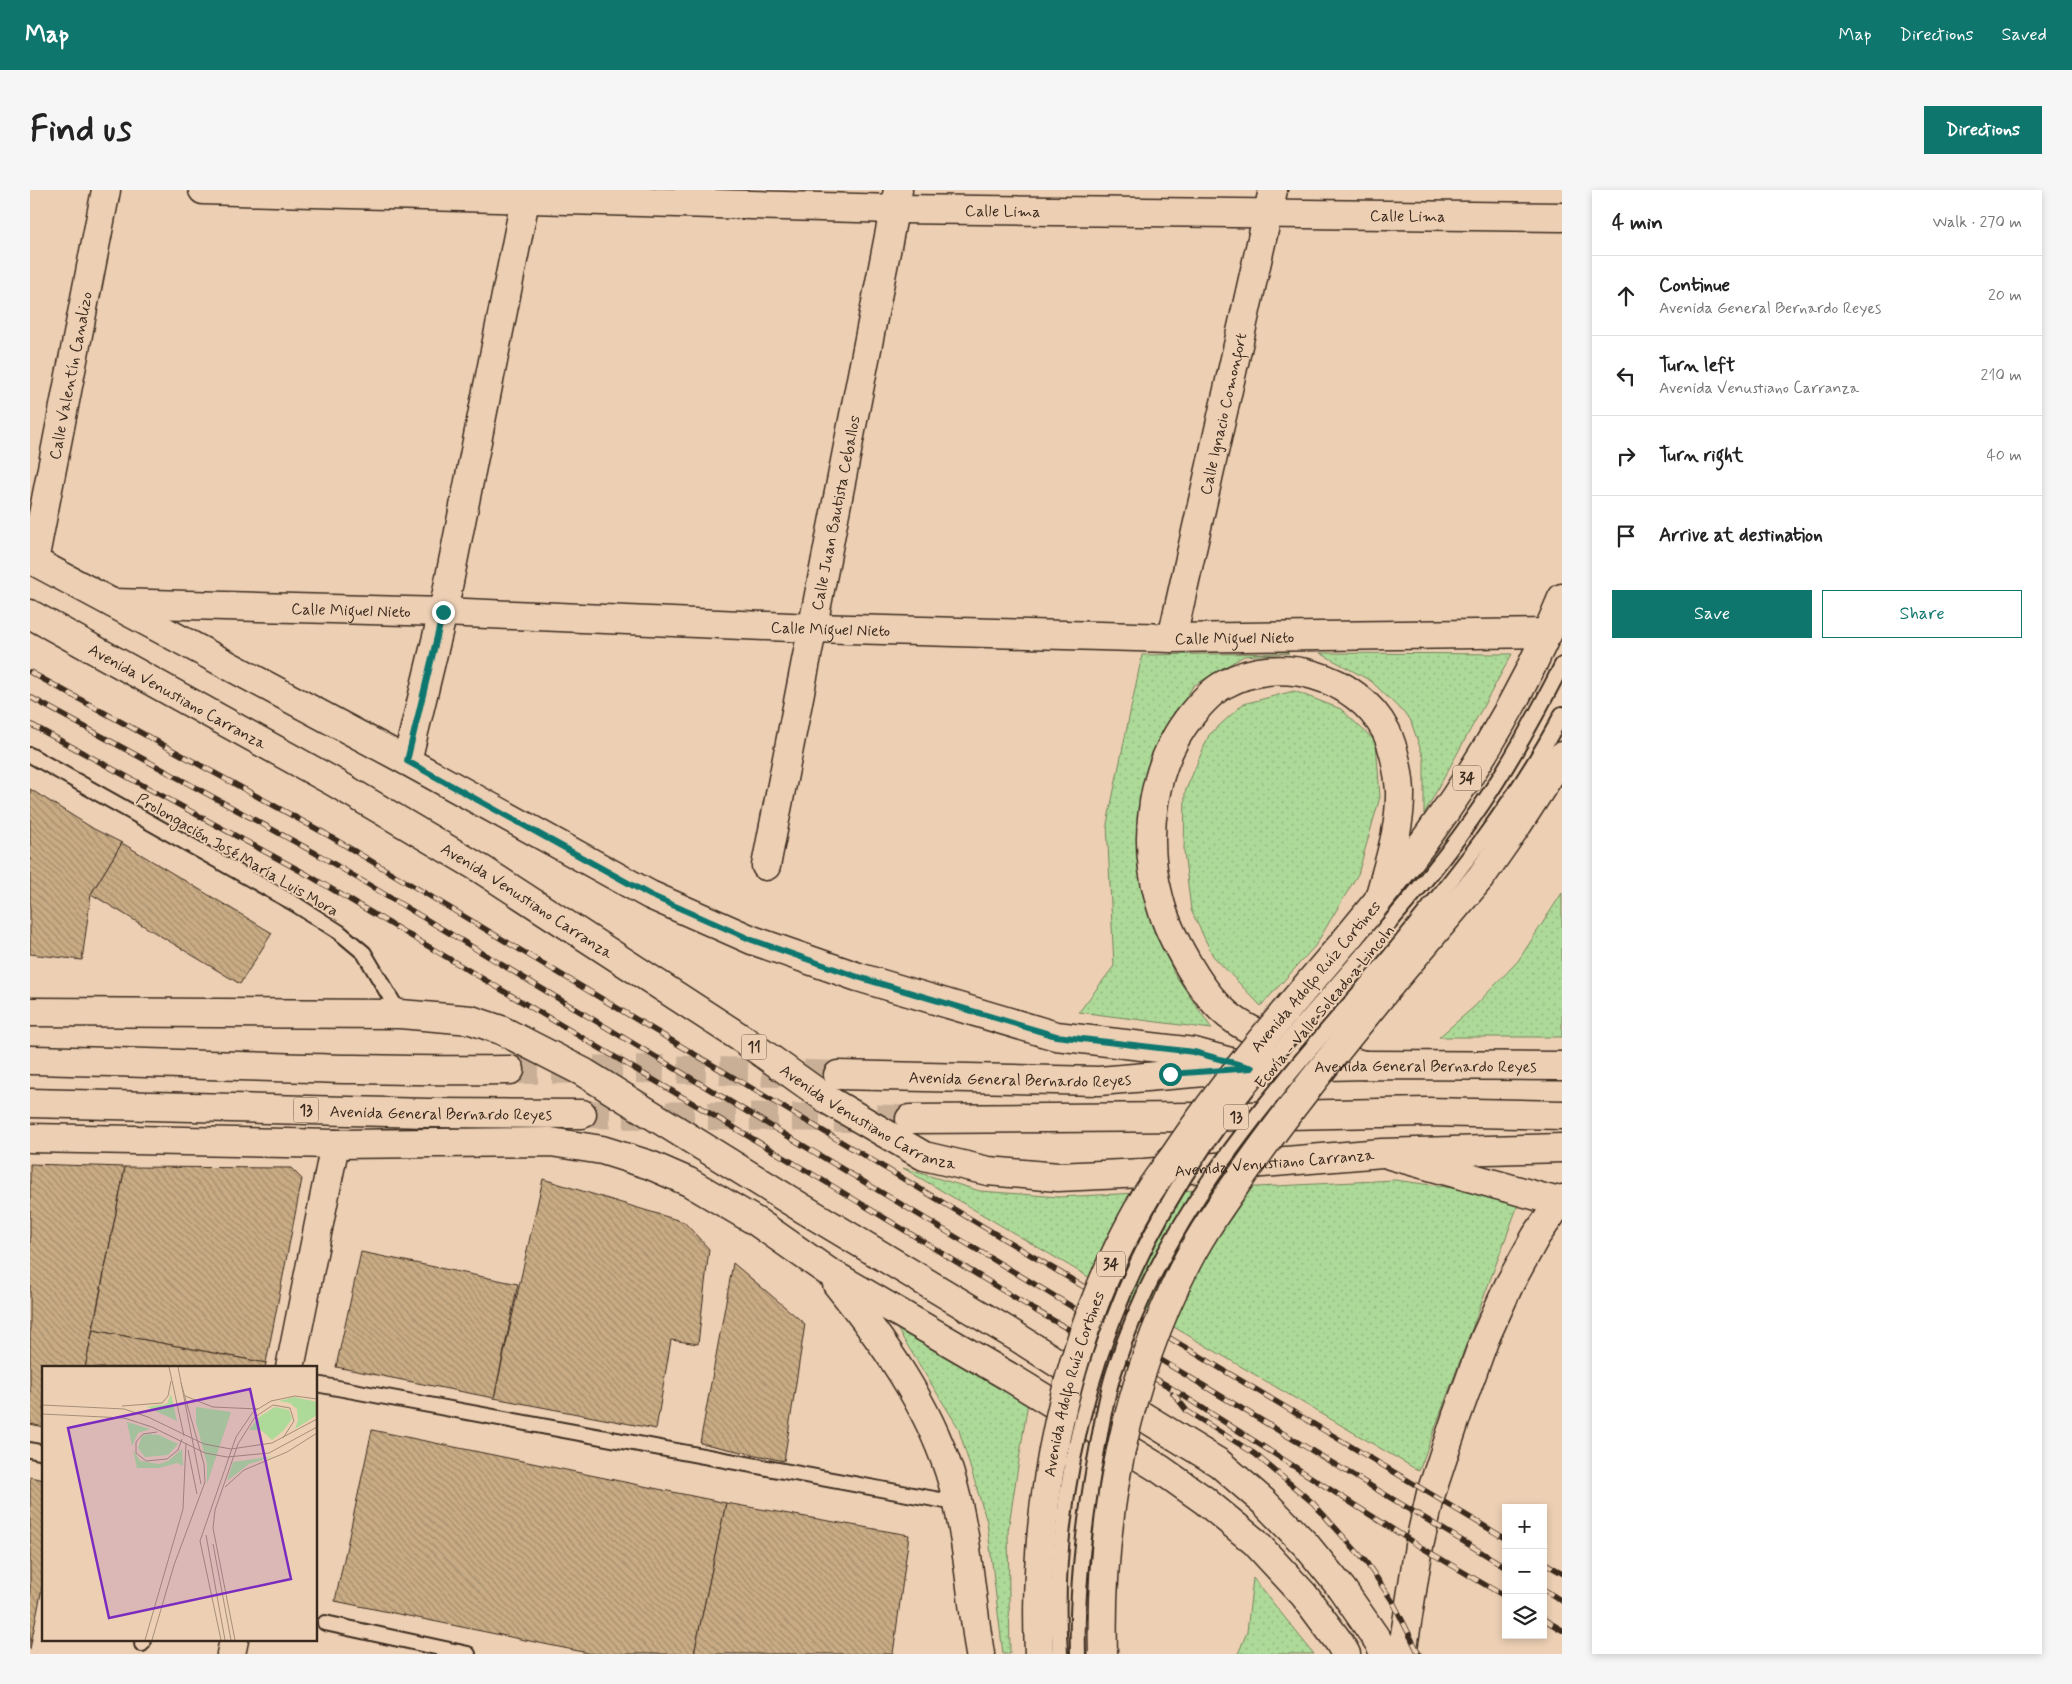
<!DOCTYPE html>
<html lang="en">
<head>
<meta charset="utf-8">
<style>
	body { margin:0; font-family:Mynerve,sans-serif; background:#f6f6f6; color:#222 }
	.controls { position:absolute; right:15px; bottom:15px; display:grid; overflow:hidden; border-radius:0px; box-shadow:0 2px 8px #0003 }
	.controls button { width:45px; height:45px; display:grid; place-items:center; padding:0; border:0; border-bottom:1px solid #e0e0e0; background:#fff; color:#222; font:25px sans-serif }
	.stop { position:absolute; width:15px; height:15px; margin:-11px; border:4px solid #0f766e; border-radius:50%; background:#fff }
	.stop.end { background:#0f766e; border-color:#fff; box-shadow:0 1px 5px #0008 }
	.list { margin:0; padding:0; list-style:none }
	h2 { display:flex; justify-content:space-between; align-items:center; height:65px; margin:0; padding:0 20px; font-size:21px }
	h2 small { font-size:16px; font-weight:400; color:#767676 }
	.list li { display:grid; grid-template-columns:32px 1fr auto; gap:15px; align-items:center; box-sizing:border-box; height:80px; padding:0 20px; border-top:1px solid #e0e0e0 }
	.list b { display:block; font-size:19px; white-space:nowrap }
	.list p { margin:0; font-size:16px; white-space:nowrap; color:#767676 }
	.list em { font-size:16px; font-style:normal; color:#767676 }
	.actions { display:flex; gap:10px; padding:15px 20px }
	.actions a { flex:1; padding:11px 0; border:1px solid #0f766e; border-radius:0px; text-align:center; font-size:18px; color:#0f766e }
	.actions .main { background:#0f766e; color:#fff }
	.icon { flex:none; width:28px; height:28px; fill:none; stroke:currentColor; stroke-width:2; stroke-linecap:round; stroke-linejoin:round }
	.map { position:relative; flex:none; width:1532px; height:1464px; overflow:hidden; border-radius:0px }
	header { display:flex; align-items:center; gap:30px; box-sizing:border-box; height:70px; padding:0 25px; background:#0f766e; color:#fff }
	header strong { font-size:24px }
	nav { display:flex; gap:28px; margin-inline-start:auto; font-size:18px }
	.intro { display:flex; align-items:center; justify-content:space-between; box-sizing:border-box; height:120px; padding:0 30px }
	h1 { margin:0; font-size:35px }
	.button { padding:12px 22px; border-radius:0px; background:#0f766e; color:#fff; font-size:18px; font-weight:700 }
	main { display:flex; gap:30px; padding:0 30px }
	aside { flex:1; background:#fff; border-radius:0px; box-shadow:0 2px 8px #0003 }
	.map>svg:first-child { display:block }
	.grass { fill:url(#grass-dots); stroke:#74825b }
	.building { fill:url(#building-back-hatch); stroke:#3b2a1e }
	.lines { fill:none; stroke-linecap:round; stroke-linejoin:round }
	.primary-tunnel { stroke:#c9af96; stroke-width:28; stroke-dasharray:28 14; stroke-linecap:butt }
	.lane-casing { stroke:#3b2a1e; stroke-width:18 }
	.street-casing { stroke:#3b2a1e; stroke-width:31 }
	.primary-casing { stroke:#3b2a1e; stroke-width:31 }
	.lane { stroke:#edd0b4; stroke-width:14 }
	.street { stroke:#edd0b4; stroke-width:28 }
	.primary { stroke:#edd0b4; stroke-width:28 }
	.rail-casing { stroke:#3b2a1e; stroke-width:5.5 }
	.rail { stroke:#edd0b4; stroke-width:4; stroke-dasharray:11; stroke-linecap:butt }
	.lane-bridge-casing { stroke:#3b2a1e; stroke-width:18; stroke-linecap:butt }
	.primary-bridge-casing { stroke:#3b2a1e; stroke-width:31; stroke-linecap:butt }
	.lane-bridge { stroke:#edd0b4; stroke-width:14 }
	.primary-bridge { stroke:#edd0b4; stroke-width:28 }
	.route { stroke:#0f766e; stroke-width:6 }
	.labels { text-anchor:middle; stroke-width:4; stroke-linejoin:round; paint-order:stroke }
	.shield { fill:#edd0b4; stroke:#705c4b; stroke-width:1 }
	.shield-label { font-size:15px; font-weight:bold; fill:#3b2a1e }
	.street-label { font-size:16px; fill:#3b2a1e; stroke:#edd0b4 }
	.inset-road { fill:none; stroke:#a68e78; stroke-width:1 }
	.view { fill:#7b2cbf; fill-opacity:0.15; stroke:#7b2cbf; stroke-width:2.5 }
	.inset-edge { fill:none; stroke:#3b2a1e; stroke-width:2.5 }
</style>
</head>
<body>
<header>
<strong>Map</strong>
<nav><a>Map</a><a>Directions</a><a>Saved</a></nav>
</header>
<div class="intro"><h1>Find us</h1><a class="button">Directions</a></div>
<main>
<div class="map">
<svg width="1532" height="1464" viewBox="0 0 1532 1464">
	<defs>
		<pattern id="grass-dots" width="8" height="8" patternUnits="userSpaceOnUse" patternTransform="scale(1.25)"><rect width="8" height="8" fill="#adda98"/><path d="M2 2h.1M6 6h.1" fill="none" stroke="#96bb83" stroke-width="1.8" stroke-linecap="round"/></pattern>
		<pattern id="building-back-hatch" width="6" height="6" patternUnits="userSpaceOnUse" patternTransform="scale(1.25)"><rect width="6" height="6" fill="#c9ac85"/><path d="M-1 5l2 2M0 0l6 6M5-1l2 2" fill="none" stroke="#a48c6c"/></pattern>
	</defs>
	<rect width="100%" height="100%" fill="#edd0b4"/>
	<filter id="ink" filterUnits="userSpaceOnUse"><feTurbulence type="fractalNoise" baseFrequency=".02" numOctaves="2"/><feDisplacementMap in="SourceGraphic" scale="10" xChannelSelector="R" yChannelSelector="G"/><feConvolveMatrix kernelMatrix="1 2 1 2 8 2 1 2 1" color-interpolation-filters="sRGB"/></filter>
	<g filter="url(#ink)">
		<g class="grass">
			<path d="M1259 463 1214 466 1163 496 1128 554 1109 636 1116 716 1144 783 1182 839 1049 822 1084 776 1077 634 1112 465Z"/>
			<path d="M1290 463 1482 464 1394 624V569L1380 529 1341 491Z"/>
			<path d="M1264 501 1311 519 1346 552 1350 607 1328 684 1285 756 1231 816 1183 766 1161 720 1154 661 1155 602 1179 545 1213 514Z"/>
			<path d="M1532 703V847H1409L1444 817 1488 771Z"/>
			<path d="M873 978 950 1001 1029 1007 1365 990 1430 999 1488 1015 1389 1281Z"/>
			<path d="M866 1137 998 1212 978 1341 980 1464H973L957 1332 928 1237Z"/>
			<path d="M1223 1388 1284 1464H1208L1217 1442Z"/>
		</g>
		<g class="building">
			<path d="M0 599 64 639 92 653 61 704 52 770 0 764Z"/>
			<path d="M92 653 242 743 210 794 61 704Z"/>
			<path d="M0 974 95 977 55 1178H14V1237L0 1234Z"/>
			<path d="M95 977 261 978 272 989 236 1173 63 1140Z"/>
			<path d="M513 989 654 1032 679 1059 668 1154 641 1150 626 1239 464 1208Z"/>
			<path d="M331 1062 488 1094 464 1208 306 1177Z"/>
			<path d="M703 1073 775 1134 754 1271 670 1253Z"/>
			<path d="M63 1140 236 1173 235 1178H55Z"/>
			<path d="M342 1240 696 1313 664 1464H563L305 1411Z"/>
			<path d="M0 1287 14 1290V1388L0 1459Z"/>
			<path d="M696 1313 879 1345 863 1464H664Z"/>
		</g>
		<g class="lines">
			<g class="primary-tunnel">
				<path d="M480 880 631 879 808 885"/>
				<path d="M552 924 880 929"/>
			</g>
			<g class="lane-casing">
				<g id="lane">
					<path d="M0 565 265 714 309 742 334 763 370 824"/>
					<path d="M1332 765C1374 716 1417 667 1453 613 1483 569 1508 522 1532 475"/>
					<path d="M1346 783C1414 700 1482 619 1532 524"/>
					<path d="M286 1194 926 1313"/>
					<path d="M0 1260 14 1263"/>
					<path d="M295 1433 438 1464"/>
					<path d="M112 1454 113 1450"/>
					<path d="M1048 1464C1046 1400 1054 1335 1065 1271"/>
				</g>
			</g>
			<g class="street-casing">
				<g id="street">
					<path id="s1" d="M173 0 865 19 1532 27"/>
					<path id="s2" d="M4 371 76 0"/>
					<path id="s3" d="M83 413 413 422 783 438 1142 448 1518 443"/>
					<path id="s4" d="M1142 448 1243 0"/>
					<path d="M377 571 413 422 497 0"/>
					<path id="s5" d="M736 676 868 0"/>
					<path d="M1360 965 1532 1013"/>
					<path d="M260 1178 305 954"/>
					<path d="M201 1464 204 1450"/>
				</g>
			</g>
			<g class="primary-casing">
				<g id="primary">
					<path d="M0 369 377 571 620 705 722 750 828 787 1026 846 1164 862 1222 878"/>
					<path id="s6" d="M0 424 302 591 451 679 714 850 798 910 894 966 958 981 1028 987 1114 983 1352 963 1532 958"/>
					<path d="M1315 751C1344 715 1374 680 1400 643 1452 571 1499 491 1532 408"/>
					<path d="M1359 796 1451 687 1488 634 1532 566"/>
					<path d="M0 822 370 824 441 830 471 840 553 882 772 1018 987 1147 1070 1200 1189 1273 1234 1312 1276 1355 1312 1399 1348 1451 1355 1464"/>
					<path d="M0 870C160 873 320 882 480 880"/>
					<path d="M1334 875C1289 863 1235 855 1198 825 1180 810 1166 789 1155 769 1144 750 1134 730 1129 708 1112 647 1122 573 1162 524 1171 513 1183 500 1195 494 1249 464 1326 485 1356 541 1364 558 1369 583 1370 601 1371 638 1358 674 1349 709"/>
					<path id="s7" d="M808 885 1069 891 1222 878 1334 875 1532 876"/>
					<path id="s8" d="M0 913 398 923 552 924"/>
					<path d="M880 929 1168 927 1397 922 1532 925"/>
					<path d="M0 948 305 954 521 952 572 960 620 975 659 992 727 1032 797 1081 978 1186 1130 1279 1174 1310 1225 1352 1274 1405 1309 1452 1316 1464"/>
					<path d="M807 1094C853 1151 896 1211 919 1281 938 1340 940 1404 950 1464"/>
					<path d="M1372 1464 1389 1356 1401 1303 1427 1225 1455 1148 1479 1095 1506 1046 1532 1009"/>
				</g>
			</g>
			<use href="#lane" class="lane"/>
			<use href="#street" class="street"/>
			<use href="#primary" class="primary"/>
			<g class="rail-casing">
				<g id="rail">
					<path d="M0 482 296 644 1476 1349"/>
					<path d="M0 507 289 665 1476 1377"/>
					<path d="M0 534 278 685 804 997 1005 1120 1138 1196 1389 1356 1476 1407"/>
					<path d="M1143 1203 1157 1221 1225 1264 1283 1313 1336 1372 1363 1412 1389 1464"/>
					<path d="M1513 1372 1532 1383"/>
					<path d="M1513 1399 1532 1411"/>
					<path d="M1513 1429 1532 1440"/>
				</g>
			</g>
			<use href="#rail" class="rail"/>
			<g class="lane-bridge-casing">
				<g id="lane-bridge">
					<path d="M1065 1271C1071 1241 1075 1208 1085 1179 1135 1022 1241 905 1346 783"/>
					<path d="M1030 1464C1019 1284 1074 1101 1176 954 1223 887 1279 827 1332 765"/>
				</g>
			</g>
			<g class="primary-bridge-casing">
				<g id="primary-bridge">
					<path id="s9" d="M1009 1464C1002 1309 1035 1147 1113 1011 1122 995 1134 980 1145 965 1196 889 1256 820 1315 751"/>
					<path d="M1073 1464C1069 1329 1096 1190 1158 1070 1173 1041 1192 1014 1211 987 1257 921 1308 859 1359 796"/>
				</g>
			</g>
			<use href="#lane-bridge" class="lane-bridge"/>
			<use href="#primary-bridge" class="primary-bridge"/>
		</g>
	</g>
	<g class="lines" filter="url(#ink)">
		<path class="route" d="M413 422 377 571 620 705 722 750 828 787 1026 846 1164 862 1222 878 1140 884"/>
	</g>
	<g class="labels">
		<g class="shield">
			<rect x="1423" y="575.5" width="28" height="25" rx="4"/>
			<rect x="711.5" y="844.5" width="25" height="25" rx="4"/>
			<rect x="263.5" y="907.5" width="25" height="25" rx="4"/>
			<rect x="1193.5" y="914.5" width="25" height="25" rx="4"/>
			<rect x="1067" y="1061.5" width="28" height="25" rx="4"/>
		</g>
		<g class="shield-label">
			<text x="1437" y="593">34</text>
			<text x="724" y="862">11</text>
			<text x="276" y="925">13</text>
			<text x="1206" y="932">13</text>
			<text x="1081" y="1079">34</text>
		</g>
		<g class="street-label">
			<text dy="6" stroke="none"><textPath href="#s1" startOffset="800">Calle Lima</textPath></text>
			<text dy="6" stroke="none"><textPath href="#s1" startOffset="1205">Calle Lima</textPath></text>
			<text dy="6" stroke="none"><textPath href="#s2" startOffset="189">Calle Valentín Canalizo</textPath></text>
			<text dy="6" stroke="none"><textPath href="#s4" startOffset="230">Calle Ignacio Comonfort</textPath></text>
			<text dy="6" stroke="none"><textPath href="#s5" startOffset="360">Calle Juan Bautista Ceballos</textPath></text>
			<text dy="6" stroke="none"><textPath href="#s3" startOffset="238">Calle Miguel Nieto</textPath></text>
			<text dy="6" stroke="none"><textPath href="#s3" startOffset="718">Calle Miguel Nieto</textPath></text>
			<text dy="6" stroke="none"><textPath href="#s3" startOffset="1122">Calle Miguel Nieto</textPath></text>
			<text dy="6" stroke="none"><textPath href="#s6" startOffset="169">Avenida Venustiano Carranza</textPath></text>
			<text transform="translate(208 664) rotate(30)" y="6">Prolongación José María Luis Mora</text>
			<text dy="6" stroke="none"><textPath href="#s6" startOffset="574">Avenida Venustiano Carranza</textPath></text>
			<text transform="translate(1285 786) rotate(-50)" y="6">Avenida Adolfo Ruíz Cortines</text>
			<text transform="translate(1294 816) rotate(-50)" y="6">Ecovía - Valle Soleado a Lincoln</text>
			<text dy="6" stroke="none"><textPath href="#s7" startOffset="588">Avenida General Bernardo Reyes</textPath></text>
			<text dy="6" stroke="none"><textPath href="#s7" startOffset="182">Avenida General Bernardo Reyes</textPath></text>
			<text dy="6" stroke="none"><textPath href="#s8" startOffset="411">Avenida General Bernardo Reyes</textPath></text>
			<text dy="6" stroke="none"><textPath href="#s6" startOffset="979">Avenida Venustiano Carranza</textPath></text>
			<text dy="6" stroke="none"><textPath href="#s6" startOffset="1399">Avenida Venustiano Carranza</textPath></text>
			<text dy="6" stroke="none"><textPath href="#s9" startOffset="274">Avenida Adolfo Ruíz Cortines</textPath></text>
		</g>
	</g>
	<g transform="translate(12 1176)">
		<rect width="275" height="275" fill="#edd0b4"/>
		<path d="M129 28 135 55 105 41 125 38ZM252 31 275 36V49L253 63 256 54 255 43 248 37 237 35ZM154 41 189 46 165 118V98L154 56ZM233 41 247 44 250 53 241 65 230 74 219 64H207L217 51ZM85 56 108 63 96 67 90 80ZM107 68 117 69 136 78 126 89 103 91 96 82 100 70ZM140 83 141 100 135 97 117 102H95L91 84 98 95 117 98 126 95ZM232 90 207 98 185 115 191 96Z" fill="#adda98"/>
		<path class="inset-road" d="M127 1 142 70M136 1 159 118M143 30 171 41 216 43M0 39 82 43 106 51 162 78 189 83 230 77 275 53M80 40 120 37 126 30 129 15M0 48 82 52 110 61 163 87 185 91 227 87 275 61M115 66 101 68 94 76V87L104 95 125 93 136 84 140 73M146 84 155 128M183 121 202 104 245 86 275 67M164 169 183 274M171 178 189 274M103 274 141 143 144 77M110 274 132 199 163 116 162 98 139 17M179 274 158 175 194 71 211 46 229 35 253 30 275 33M193 274 171 162 173 144 196 78 213 51 231 39 248 42 252 55 241 72"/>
		<path class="view" d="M208 23 249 213 67 252 26 62Z"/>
		<rect width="275" height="275" class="inset-edge"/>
	</g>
</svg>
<div class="controls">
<button>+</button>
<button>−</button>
<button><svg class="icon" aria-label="layers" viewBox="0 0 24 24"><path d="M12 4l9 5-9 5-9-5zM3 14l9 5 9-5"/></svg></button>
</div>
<div class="stop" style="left:1140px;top:884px"></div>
<div class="stop end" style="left:413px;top:422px"></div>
</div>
<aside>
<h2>4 min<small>Walk · 270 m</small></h2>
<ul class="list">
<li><svg class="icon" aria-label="ahead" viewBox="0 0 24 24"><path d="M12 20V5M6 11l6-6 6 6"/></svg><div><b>Continue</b><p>Avenida General Bernardo Reyes</p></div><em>20 m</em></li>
<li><svg class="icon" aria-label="left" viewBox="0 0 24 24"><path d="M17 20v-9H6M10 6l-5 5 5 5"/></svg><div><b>Turn left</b><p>Avenida Venustiano Carranza</p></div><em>210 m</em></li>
<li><svg class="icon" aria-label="right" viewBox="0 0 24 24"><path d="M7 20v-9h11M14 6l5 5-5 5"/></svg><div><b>Turn right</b></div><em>40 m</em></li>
<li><svg class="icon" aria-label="arrive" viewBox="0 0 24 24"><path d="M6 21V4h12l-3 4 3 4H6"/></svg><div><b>Arrive at destination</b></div></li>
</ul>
<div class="actions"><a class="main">Save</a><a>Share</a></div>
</aside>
</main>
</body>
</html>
